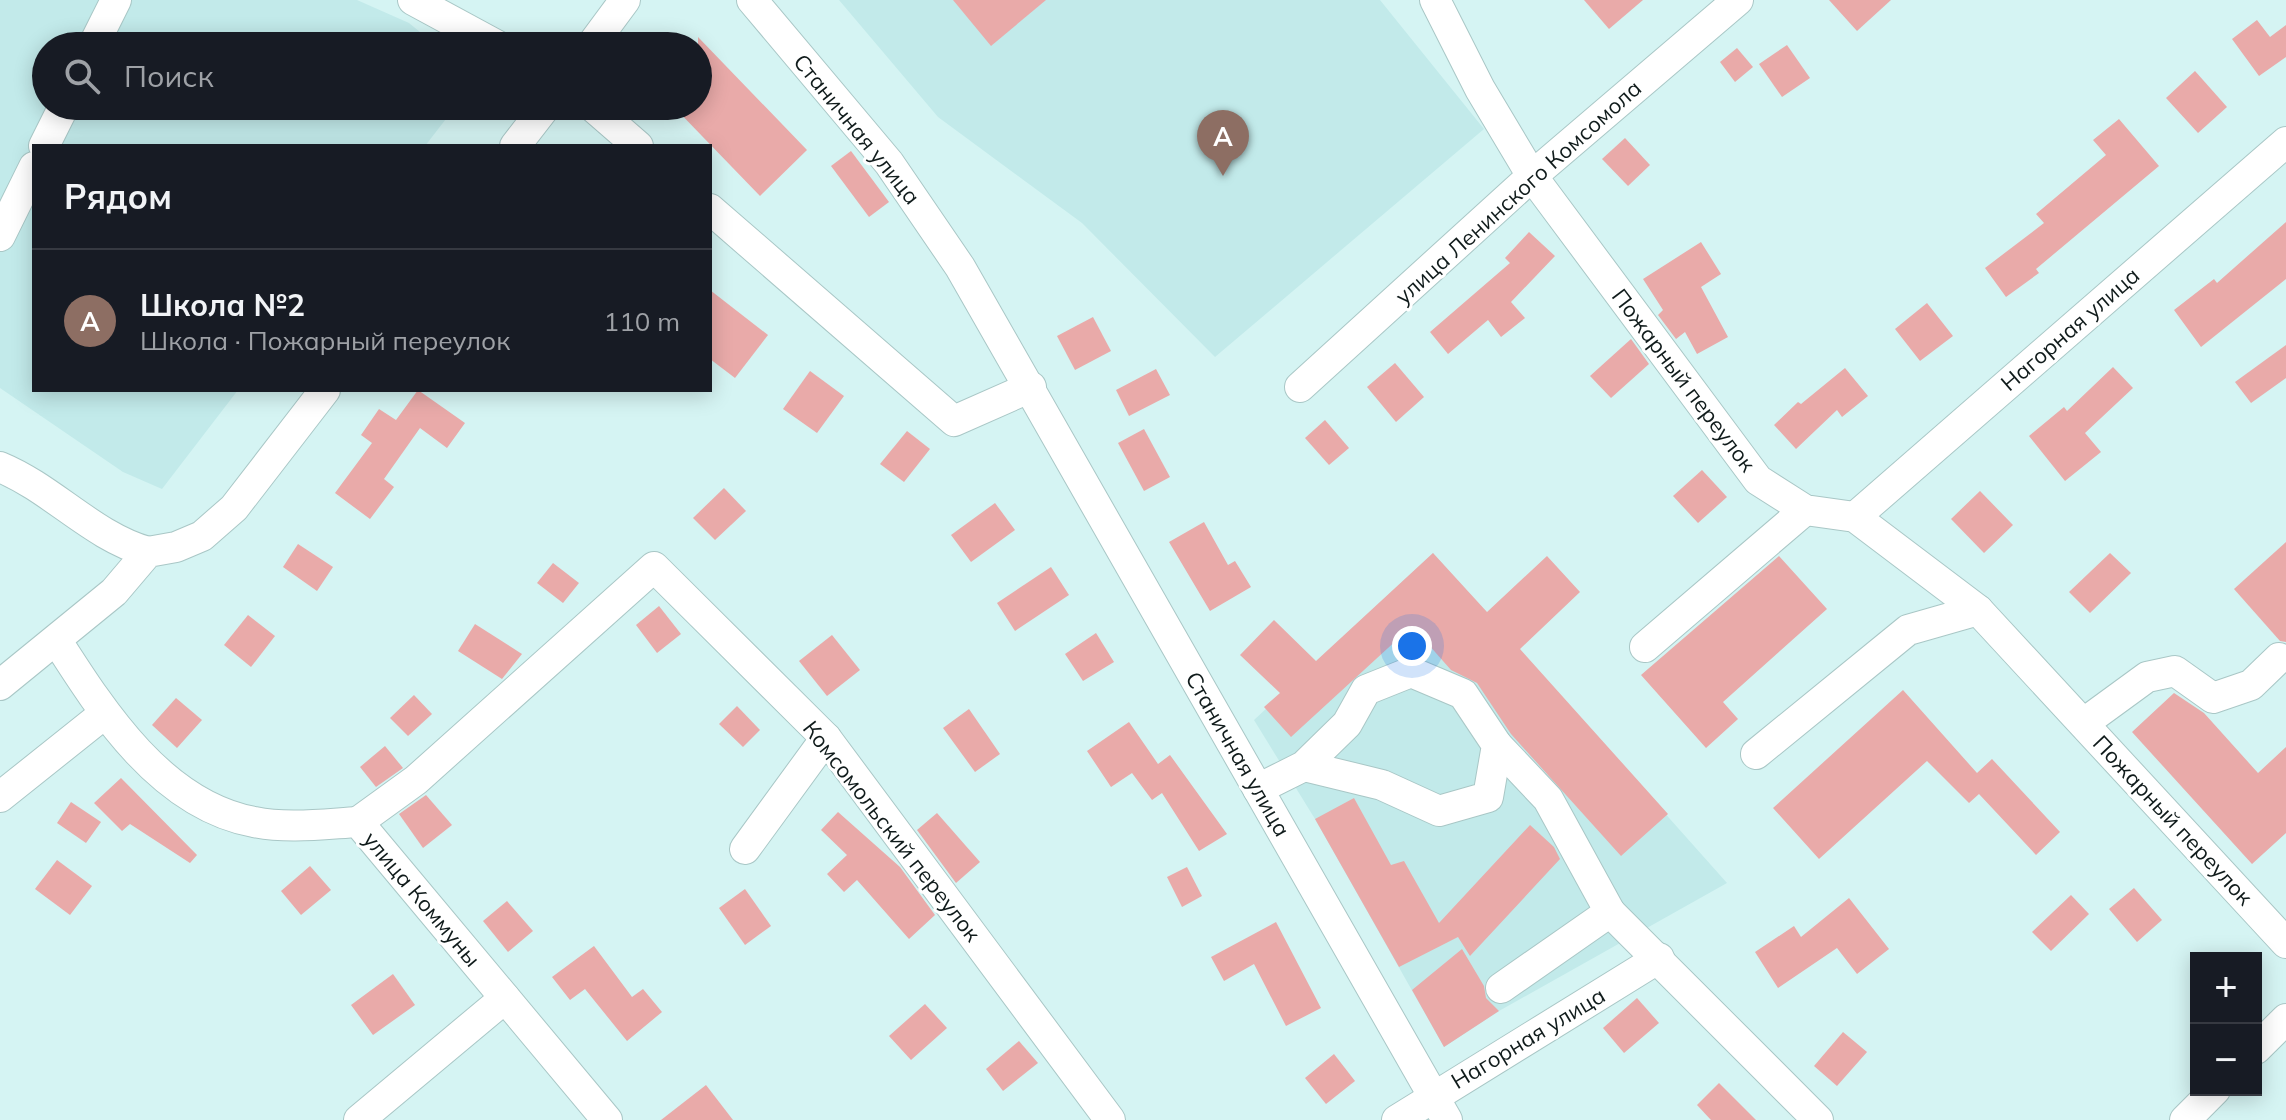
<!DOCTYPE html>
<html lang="ru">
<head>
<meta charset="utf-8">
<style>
	body { margin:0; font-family:Mulish,sans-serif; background:#242831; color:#f1f3f6 }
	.controls { position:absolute; right:24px; bottom:24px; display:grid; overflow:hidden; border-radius:0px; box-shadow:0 4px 20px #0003 }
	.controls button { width:72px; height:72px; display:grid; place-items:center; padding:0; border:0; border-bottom:2px solid #363941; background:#171b24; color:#f1f3f6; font:40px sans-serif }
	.you { position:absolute; left:1412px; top:646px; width:28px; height:28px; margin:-20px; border:6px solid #fff; border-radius:50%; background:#1a73e8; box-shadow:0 0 0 12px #1a73e833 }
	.badge { display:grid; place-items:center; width:52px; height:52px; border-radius:50%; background:#1a73e8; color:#fff; font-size:26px; font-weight:700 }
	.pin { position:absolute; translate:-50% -66px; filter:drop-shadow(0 2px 4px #0008) }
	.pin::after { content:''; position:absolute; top:42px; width:28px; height:24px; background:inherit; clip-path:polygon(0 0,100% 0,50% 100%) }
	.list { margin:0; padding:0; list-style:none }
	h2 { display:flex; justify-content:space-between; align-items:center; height:104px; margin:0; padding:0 32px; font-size:34px }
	h2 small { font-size:26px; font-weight:400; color:#9ea1a6 }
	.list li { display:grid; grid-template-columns:52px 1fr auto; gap:24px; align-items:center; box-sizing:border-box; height:144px; padding:0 32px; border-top:2px solid #363941 }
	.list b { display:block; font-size:30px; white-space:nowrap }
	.list p { margin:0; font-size:26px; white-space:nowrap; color:#9ea1a6 }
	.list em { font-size:26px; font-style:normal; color:#9ea1a6 }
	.icon { flex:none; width:44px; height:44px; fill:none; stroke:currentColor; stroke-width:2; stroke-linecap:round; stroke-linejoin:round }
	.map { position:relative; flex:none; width:2286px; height:1120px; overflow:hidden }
	.search { position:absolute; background:#171b24; box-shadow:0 4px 20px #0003; left:32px; top:32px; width:680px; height:88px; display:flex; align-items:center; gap:20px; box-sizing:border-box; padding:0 28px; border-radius:44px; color:#9ea1a6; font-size:30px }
	.panel { position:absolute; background:#171b24; box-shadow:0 4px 20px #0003; left:32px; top:144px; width:680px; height:248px; border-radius:0px }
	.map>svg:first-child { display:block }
	.built { fill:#c2eaea }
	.building { fill:#e9aaa9 }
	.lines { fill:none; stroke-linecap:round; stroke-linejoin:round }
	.minor-casing { stroke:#a9c7c6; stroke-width:32 }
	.minor { stroke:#fff; stroke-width:30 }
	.labels { text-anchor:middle; stroke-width:6; stroke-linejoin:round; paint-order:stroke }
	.street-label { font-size:22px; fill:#101b1b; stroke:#fff }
</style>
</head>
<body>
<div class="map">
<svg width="2286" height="1120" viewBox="0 0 2286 1120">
	<rect width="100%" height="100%" fill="#d5f4f3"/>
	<g class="built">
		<path d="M0 0H357L409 23 437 46H46V106H456L425 146H34V390H238L162 489 123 472 0 388Z"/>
		<path d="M839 0H1380L1484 129 1215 357 1082 223 938 117Z"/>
		<path d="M1433 553 1727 883 1499 1011 1444 1047 1315 819 1254 720Z"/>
	</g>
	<g class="building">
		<path d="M953 0H1046L991 46Z"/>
		<path d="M1584 0H1643L1609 29Z"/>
		<path d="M1829 0H1891L1857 31Z"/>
		<path d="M2257 20 2270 37 2286 25V57L2259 76 2232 39Z"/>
		<path d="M698 37 807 150 760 196 673 106H698Z"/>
		<path d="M1787 45 1810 78 1782 97 1759 64Z"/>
		<path d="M1737 48 1753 67 1735 82 1720 62Z"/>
		<path d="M2195 71 2227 107 2198 133 2166 98Z"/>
		<path d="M2119 119 2159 166 2036 269 2039 273 2006 297 1985 268 2044 223 2036 214 2106 155 2093 140Z"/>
		<path d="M1625 138 1650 165 1628 186 1602 159Z"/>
		<path d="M851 151 889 202 869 217 831 166Z"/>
		<path d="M2286 222V279L2201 347 2174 310 2214 279 2217 283Z"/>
		<path d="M1529 232 1555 256 1511 302 1525 318 1501 337 1488 320 1448 354 1430 332 1510 263 1505 258Z"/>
		<path d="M1701 242 1721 274 1701 287 1728 337 1697 354 1685 332 1676 339 1658 315 1663 310 1643 279Z"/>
		<path d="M710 290 768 335 735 378 710 359Z"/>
		<path d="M1927 303 1953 336 1920 361 1895 329Z"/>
		<path d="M1093 317 1111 351 1075 370 1057 336Z"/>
		<path d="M1631 339 1649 364 1611 398 1590 376Z"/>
		<path d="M2286 345V378L2251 403 2235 382Z"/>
		<path d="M1395 363 1424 397 1396 422 1367 387Z"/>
		<path d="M2113 367 2133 388 2085 433 2101 452 2065 481 2029 436 2064 407 2067 411Z"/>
		<path d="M1845 368 1868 396 1842 417 1837 410 1796 449 1774 425 1798 402 1801 404Z"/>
		<path d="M1156 369 1170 395 1129 416 1116 390Z"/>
		<path d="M810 371 844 396 817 433 783 409Z"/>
		<path d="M418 390 465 423 447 448 420 428 384 479 394 487 370 519 335 493 372 443 361 435 379 409 396 420Z"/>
		<path d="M1325 420 1349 448 1329 465 1305 438Z"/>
		<path d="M1144 429 1170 477 1144 491 1118 443Z"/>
		<path d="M907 431 930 449 904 482 880 464Z"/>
		<path d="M1702 470 1727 497 1698 523 1673 496Z"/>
		<path d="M724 488 746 511 715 540 693 518Z"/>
		<path d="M1980 491 2013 525 1984 553 1951 519Z"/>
		<path d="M995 503 1015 530 971 562 951 535Z"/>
		<path d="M1204 522 1228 565 1235 561 1251 587 1210 611 1169 542Z"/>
		<path d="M2286 542V642L2280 641 2234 589Z"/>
		<path d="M298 544 333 567 317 591 283 567Z"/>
		<path d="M1433 553 1487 612 1547 556 1580 592 1520 649 1668 814 1621 856 1511 734 1477 683 1451 670 1412 626 1291 737 1264 707 1280 693 1240 655 1274 620 1316 661Z"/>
		<path d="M2110 553 2131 573 2090 613 2069 592Z"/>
		<path d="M1779 556 1827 609 1723 702 1738 719 1706 748 1641 675Z"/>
		<path d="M553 563 579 583 563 603 537 583Z"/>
		<path d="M1051 567 1069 595 1015 631 997 603Z"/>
		<path d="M659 606 681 634 657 653 636 625Z"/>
		<path d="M248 615 275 636 251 667 224 645Z"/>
		<path d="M475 624 522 654 502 679 458 651Z"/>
		<path d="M1096 633 1114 662 1083 681 1065 654Z"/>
		<path d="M832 635 860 670 827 696 799 661Z"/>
		<path d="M1903 690 1977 773 1992 759 2060 832 2036 855 1979 794 1969 803 1927 761 1819 859 1773 808Z"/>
		<path d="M2174 693 2204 713 2258 773 2286 747V833L2252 864 2132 732Z"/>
		<path d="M414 695 432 714 408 736 390 718Z"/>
		<path d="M176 698 202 720 177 748 152 725Z"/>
		<path d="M737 706 760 730 743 747 719 724Z"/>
		<path d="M969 709 1000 754 975 772 943 728Z"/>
		<path d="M1129 722 1158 764 1170 755 1227 834 1199 851 1162 793 1152 800 1132 773 1111 787 1087 751Z"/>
		<path d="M385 746 403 768 376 787 360 767Z"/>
		<path d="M121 778 197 855 190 863 130 824 122 831 94 803Z"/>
		<path d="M426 795 452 825 423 848 399 814Z"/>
		<path d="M1354 798 1391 865 1404 861 1439 923 1530 825 1554 847 1560 859 1470 956 1458 937 1399 967 1315 819Z"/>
		<path d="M71 802 101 822 86 843 57 823Z"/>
		<path d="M838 812 900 867 935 915 909 939 857 880 844 892 827 874 847 855 821 830Z"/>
		<path d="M937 813 980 862 956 883 917 830Z"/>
		<path d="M57 860 92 886 70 915 35 889Z"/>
		<path d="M310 866 331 890 301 915 281 891Z"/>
		<path d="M1187 867 1202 896 1182 907 1167 877Z"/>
		<path d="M2134 888 2162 920 2137 942 2109 909Z"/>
		<path d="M745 889 771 926 745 945 719 908Z"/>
		<path d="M2071 895 2089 914 2051 951 2032 932Z"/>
		<path d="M1849 898 1889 949 1857 974 1837 948 1778 988 1755 952 1794 926 1801 937Z"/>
		<path d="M507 901 533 931 508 952 483 921Z"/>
		<path d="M1276 922 1321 1008 1286 1026 1254 964 1224 981 1211 957Z"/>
		<path d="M594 946 632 997 643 989 662 1012 627 1041 585 989 570 1000 552 977Z"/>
		<path d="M1462 949 1484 986 1486 998 1499 1011 1444 1047 1412 990Z"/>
		<path d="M393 974 415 1005 373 1035 351 1005Z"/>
		<path d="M1637 998 1659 1023 1624 1053 1603 1028Z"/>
		<path d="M925 1004 947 1028 911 1060 889 1036Z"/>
		<path d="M1843 1032 1867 1052 1837 1086 1814 1066Z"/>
		<path d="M1019 1041 1038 1063 1003 1091 986 1069Z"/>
		<path d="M1334 1054 1355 1081 1326 1104 1305 1078Z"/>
		<path d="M1719 1083 1756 1120H1711L1697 1105Z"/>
		<path d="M706 1085 733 1120H661Z"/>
	</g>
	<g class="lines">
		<g class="minor-casing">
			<g id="minor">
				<path d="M413 0 498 46"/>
				<path d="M752 0 889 163 960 267 1447 1120"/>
				<path d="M1435 0 1480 89 1532 176 1758 480 1805 510 1855 517 1978 610 2286 943"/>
				<path d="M93 46 116 0"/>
				<path d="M591 46 625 0"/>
				<path d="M592 106 638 146"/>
				<path d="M44 146 64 106"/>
				<path d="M515 146 546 106"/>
				<path d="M710 209 954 421 1031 387"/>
				<path d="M0 236 34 167"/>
				<path d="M1300 387 1532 176 1738 0"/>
				<path d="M0 467C53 489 92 536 148 552"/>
				<path d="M1855 517 2286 142"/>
				<path d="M57 641C103 713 162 805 254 822 287 829 324 824 358 822L607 1120"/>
				<path d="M1645 647 1805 510"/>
				<path d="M0 685 114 592 148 552 176 547 202 536 234 508 325 390"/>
				<path d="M2084 723 2147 677 2175 671 2213 698 2251 685 2279 658"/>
				<path d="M1497 745 1548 799 1610 912"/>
				<path d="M1756 754 1908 630 1978 610"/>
				<path d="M1258 789 1304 766 1382 785 1439 811 1488 797 1497 745 1463 694 1411 672 1366 690 1347 724 1304 766"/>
				<path d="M0 797 104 714"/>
				<path d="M358 822 416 780 654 567 826 738 1110 1120"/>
				<path d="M745 849 826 738"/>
				<path d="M1501 988 1610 912 1818 1120"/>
				<path d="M2256 1049 2286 1019"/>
				<path d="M359 1120 505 998"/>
				<path d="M1397 1120 1659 958"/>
				<path d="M2185 1120 2215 1090"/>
			</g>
		</g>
		<use href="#minor" class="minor"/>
	</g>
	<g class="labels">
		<g class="street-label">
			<text transform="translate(857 129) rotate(51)" y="8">Станичная улица</text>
			<text transform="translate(1518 192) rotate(-42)" y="8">улица Ленинского Комсомола</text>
			<text transform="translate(2070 329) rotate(-41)" y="8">Нагорная улица</text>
			<text transform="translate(1684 380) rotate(53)" y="8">Пожарный переулок</text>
			<text transform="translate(1238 754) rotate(60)" y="8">Станичная улица</text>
			<text transform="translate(2173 820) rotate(47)" y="8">Пожарный переулок</text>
			<text transform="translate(892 831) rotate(52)" y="8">Комсомольский переулок</text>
			<text transform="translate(422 899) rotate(50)" y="8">улица Коммуны</text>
			<text transform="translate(1528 1038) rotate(-31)" y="8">Нагорная улица</text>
		</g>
	</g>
</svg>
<div class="controls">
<button>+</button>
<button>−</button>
</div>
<div class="you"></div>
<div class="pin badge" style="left:1223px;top:176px;background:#8d6e63">A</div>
<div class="search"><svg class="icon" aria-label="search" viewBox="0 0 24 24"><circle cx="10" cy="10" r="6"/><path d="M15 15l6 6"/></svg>Поиск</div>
<section class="panel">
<h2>Рядом<small></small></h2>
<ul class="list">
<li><span class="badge" style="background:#8d6e63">A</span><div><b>Школа №2</b><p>Школа · Пожарный переулок</p></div><em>110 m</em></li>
</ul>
</section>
</div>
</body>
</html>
